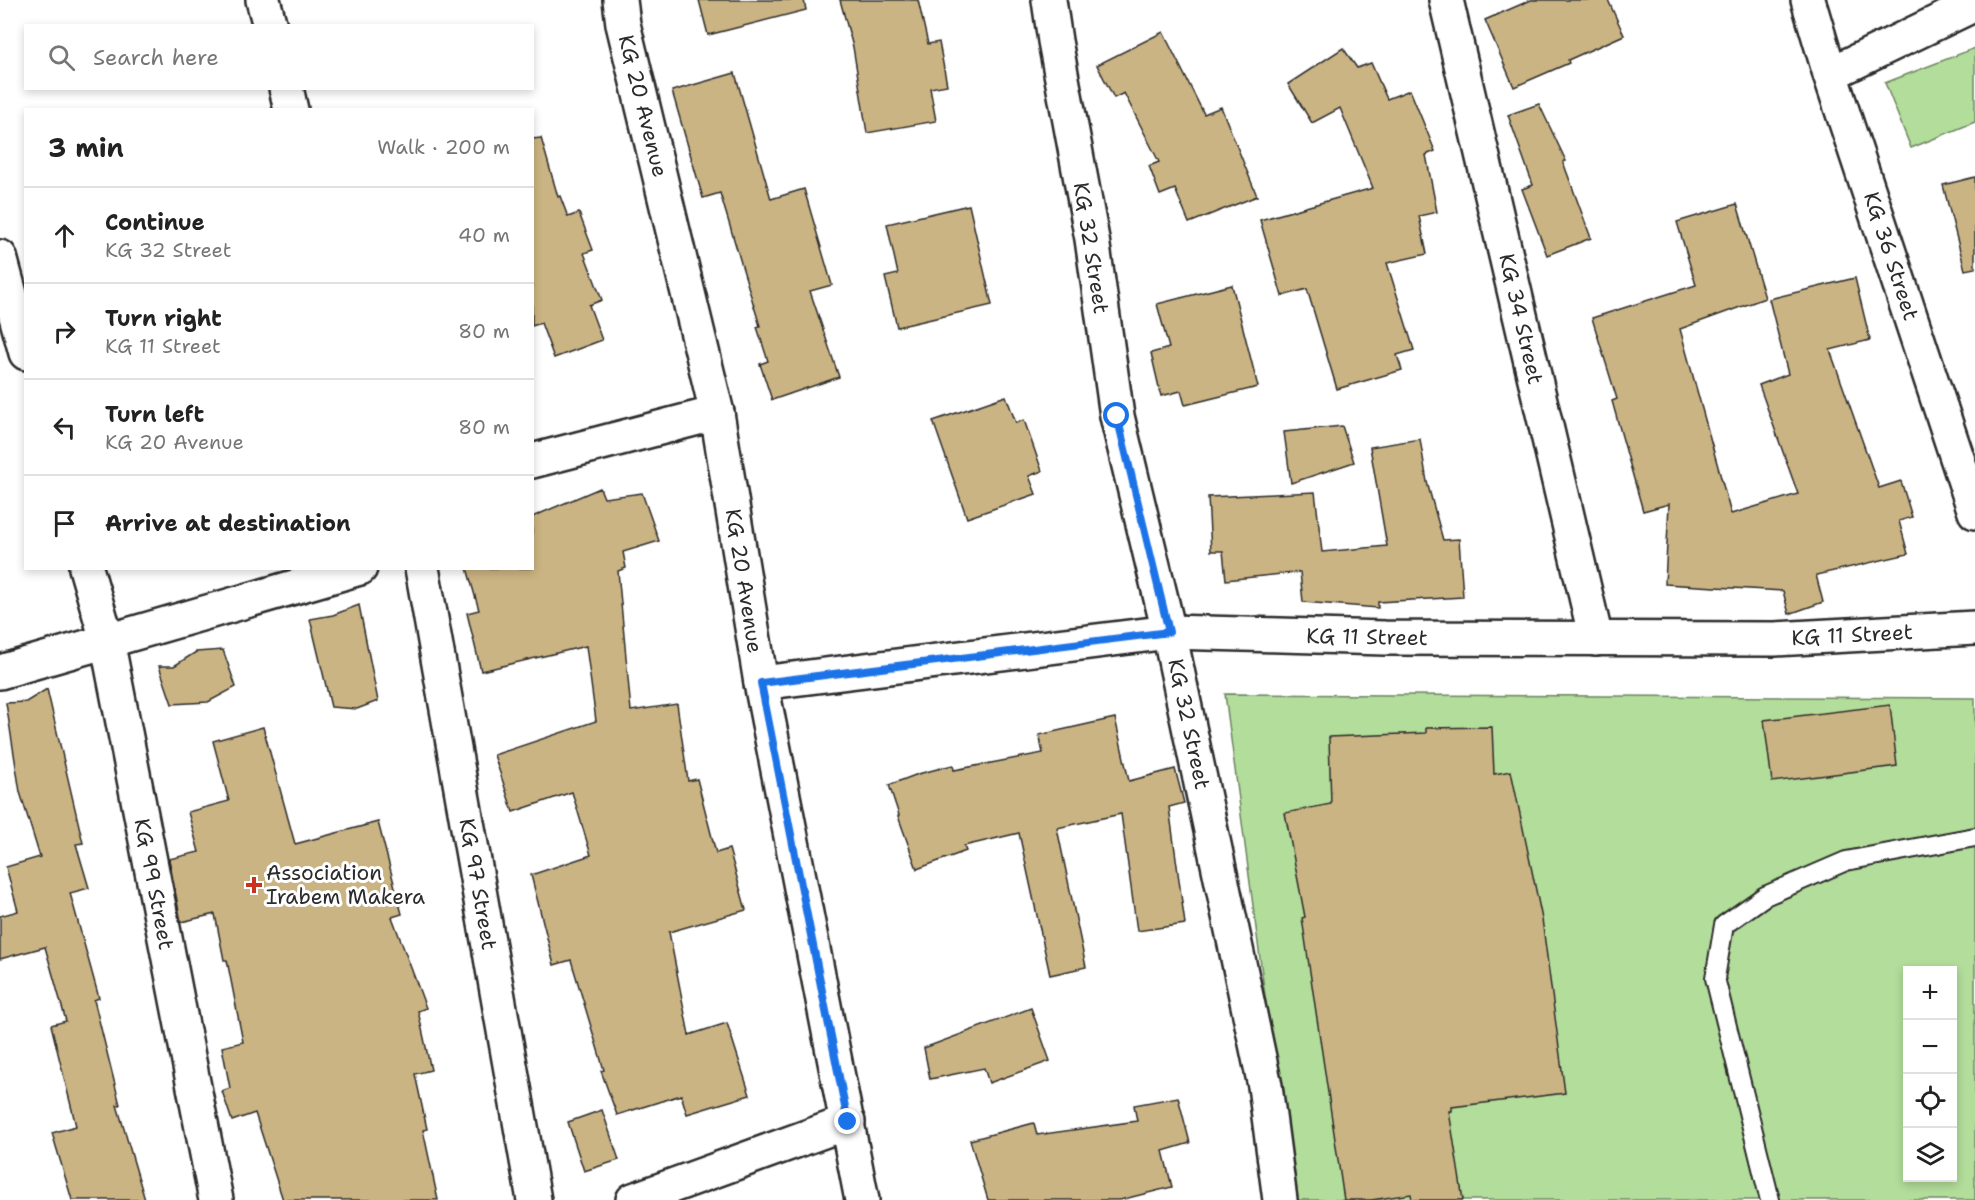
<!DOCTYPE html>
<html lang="en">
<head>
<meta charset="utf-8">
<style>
	body { margin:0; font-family:"Shantell Sans",sans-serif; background:#f6f6f6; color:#222 }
	.controls { position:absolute; right:18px; bottom:18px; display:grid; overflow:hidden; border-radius:0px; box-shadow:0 3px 9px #0003 }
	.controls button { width:54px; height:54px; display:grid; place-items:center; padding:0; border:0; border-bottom:2px solid #e0e0e0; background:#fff; color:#222; font:30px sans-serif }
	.stop { position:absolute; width:18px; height:18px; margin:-14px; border:4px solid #1a73e8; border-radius:50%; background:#fff }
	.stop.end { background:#1a73e8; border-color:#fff; box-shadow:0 2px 6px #0008 }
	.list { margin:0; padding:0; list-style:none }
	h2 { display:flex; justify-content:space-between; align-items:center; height:78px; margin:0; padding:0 24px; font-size:26px }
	h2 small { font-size:20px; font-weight:400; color:#767676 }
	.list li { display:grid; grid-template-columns:39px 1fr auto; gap:18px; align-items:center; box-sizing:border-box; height:96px; padding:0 24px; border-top:2px solid #e0e0e0 }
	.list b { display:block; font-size:22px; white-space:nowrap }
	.list p { margin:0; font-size:20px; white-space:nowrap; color:#767676 }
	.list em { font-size:20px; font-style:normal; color:#767676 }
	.icon { flex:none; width:33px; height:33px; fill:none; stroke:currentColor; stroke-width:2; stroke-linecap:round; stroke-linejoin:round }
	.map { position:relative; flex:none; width:1975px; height:1200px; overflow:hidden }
	.search { position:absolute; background:#fff; box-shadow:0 3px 9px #0003; left:24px; top:24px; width:510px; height:66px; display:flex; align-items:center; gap:15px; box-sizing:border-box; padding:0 21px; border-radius:0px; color:#767676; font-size:22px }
	.panel { position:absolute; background:#fff; box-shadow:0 3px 9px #0003; left:24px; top:108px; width:510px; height:462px; border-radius:0px }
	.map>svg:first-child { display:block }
	.green { fill:#b2dd9a; stroke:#6e8462; stroke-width:1.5; fill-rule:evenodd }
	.building { fill:#cbb483; stroke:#2b2b2b; stroke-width:1.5 }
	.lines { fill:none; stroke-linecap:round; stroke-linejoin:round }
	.lane-casing { stroke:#2b2b2b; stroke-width:22 }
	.street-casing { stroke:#2b2b2b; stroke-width:38 }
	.lane { stroke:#fff; stroke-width:18 }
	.street { stroke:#fff; stroke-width:33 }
	.route { stroke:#1a73e8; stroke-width:8 }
	.poi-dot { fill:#c8321e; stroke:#fff; stroke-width:2 }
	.labels { text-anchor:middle; stroke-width:6; stroke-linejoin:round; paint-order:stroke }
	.street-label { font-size:21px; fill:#2b2b2b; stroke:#fff }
	.poi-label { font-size:21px; fill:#2b2b2b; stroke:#fff; text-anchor:start }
</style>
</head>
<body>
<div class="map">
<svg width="1975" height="1200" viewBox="0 0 1975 1200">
	<rect width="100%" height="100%" fill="#fff"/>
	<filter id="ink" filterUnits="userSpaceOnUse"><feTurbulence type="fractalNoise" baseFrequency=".0167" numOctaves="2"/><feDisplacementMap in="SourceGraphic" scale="12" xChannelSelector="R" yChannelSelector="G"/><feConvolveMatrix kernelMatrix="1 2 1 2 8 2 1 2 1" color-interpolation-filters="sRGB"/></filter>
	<g filter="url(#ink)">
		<g class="green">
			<path d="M1975 48V122L1911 148 1885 83Z"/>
			<path d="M1225 694 1975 698V1200H1292ZM1908 970H1952V1178H1908Z"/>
		</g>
		<g class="building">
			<path d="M699 0H804L806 10 708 35Z"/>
			<path d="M840 0H918L928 44 939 42 947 85 930 88 936 121 867 133 853 47Z"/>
			<path d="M1531 0H1608L1624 35 1568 60 1569 63 1514 87 1485 20Z"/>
			<path d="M1163 32 1204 114 1221 107 1257 196 1189 223 1175 189 1160 195 1149 166 1159 162 1124 93 1114 98 1097 65Z"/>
			<path d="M1343 48 1357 68 1371 63 1387 99 1410 90 1435 151 1426 155 1437 212 1419 216 1427 254 1387 263 1414 350 1397 355 1402 370 1337 389 1307 289 1282 296 1260 220 1373 188 1340 108 1312 123 1288 84Z"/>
			<path d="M735 73 771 199 804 189 832 285 810 291 839 377 772 400 760 364 768 361 757 327 760 326 720 193 703 198 672 91Z"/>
			<path d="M1539 104 1566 161 1563 162 1591 238 1547 255 1522 189 1533 185 1508 115Z"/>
			<path d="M541 138 558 197 560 196 568 217 579 213 593 250 584 253 602 300 589 305 602 340 554 358 541 323 532 326V139Z"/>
			<path d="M1975 177V268L1965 270 1943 185Z"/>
			<path d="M1737 204 1765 298 1680 329 1731 514 1798 494 1759 385 1788 374 1769 299 1855 278 1870 340 1830 350 1879 488 1901 481 1912 517 1899 521 1908 554 1816 575 1823 602 1789 614 1783 591 1665 584 1669 504 1643 511 1612 401 1617 399 1592 318 1696 285 1677 222Z"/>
			<path d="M969 205 992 305 897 327 885 277 898 274 887 224Z"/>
			<path d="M1232 285 1258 387 1185 405 1181 391 1161 396 1151 353 1169 348 1157 304Z"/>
			<path d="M1006 396 1016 423 1024 420 1042 471 1029 476 1036 494 967 518 933 421Z"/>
			<path d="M1342 426 1354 462 1291 483 1284 432Z"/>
			<path d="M1420 439 1427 482 1443 540 1459 539 1463 597 1378 602V608L1303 602 1300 572 1226 580 1223 551H1211L1208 497 1315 492 1322 552 1387 546 1370 447Z"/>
			<path d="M600 488 604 498 642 493 659 541 623 552 626 568 618 571 631 711 677 704 688 781 697 779 716 853 729 849 746 910 669 932 689 1035 727 1023 750 1095 687 1114 681 1095 617 1115 601 1071 604 1070 571 960 554 965 531 875 591 855 572 792 513 812 494 755 596 721 586 646 481 671 467 613 479 610 467 568H532V517Z"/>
			<path d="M359 605 378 701 357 709 331 707 310 619 333 615Z"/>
			<path d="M223 650 236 687 208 702 172 704 159 666H174L196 652Z"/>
			<path d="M47 689 83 843 76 844 89 888 70 893 99 998 94 1000 120 1105H117L145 1200H72L52 1133 76 1126 51 1025 66 1021 45 947 0 959V916L18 911 6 867 40 857 20 792 6 703 26 702Z"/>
			<path d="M1890 705 1897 766 1772 782 1764 720Z"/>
			<path d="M1115 718 1129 781 1175 769 1184 803 1169 807 1185 924 1137 931 1121 814 1057 828 1086 967 1050 975 1019 833 964 846 966 851 917 869 898 816 899 815 889 785 918 774 953 765 954 770 1043 753 1039 735Z"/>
			<path d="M263 727 295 844 378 822 402 914 392 917 426 1008 418 1011 431 1070 415 1074 427 1129 423 1130 438 1200H283L255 1113 232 1121 222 1091 230 1088 222 1047 243 1042 227 960H224L215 914 181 922 169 859 199 852 188 812 229 801 213 741Z"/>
			<path d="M1492 727 1494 774 1511 771 1542 919 1565 1093 1452 1107V1111H1449L1463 1200H1412L1411 1194 1371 1200H1344L1302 918 1305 917 1285 813 1331 804 1329 737 1426 733V728Z"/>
			<path d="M1031 1008 1050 1061 989 1083 984 1068 930 1079 924 1048Z"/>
			<path d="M1178 1097 1190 1143 1163 1151 1172 1187 1120 1200H988L970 1140 1034 1123 1037 1135 1137 1121 1134 1105Z"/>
			<path d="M602 1110 619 1160 584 1171 568 1122Z"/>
		</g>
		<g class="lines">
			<g class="lane-casing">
				<path id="lane" d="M1770 1200 1715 978 1724 925 1765 896 1846 861 1975 837"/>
			</g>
			<g class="street-casing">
				<g id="street">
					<path d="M263 0 270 26"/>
					<path d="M620 0 623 24 717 413 761 683 862 1200"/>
					<path d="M1049 0 1055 41 1092 239 1117 416 1169 632 1265 1086 1280 1200"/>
					<path d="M1446 0 1596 639"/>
					<path d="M1808 0 1830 74 1975 512"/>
					<path d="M1830 74 1975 4"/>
					<path d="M286 88 291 110"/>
					<path d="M0 257 26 353"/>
					<path d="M532 461 717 413"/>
					<path d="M86 568 107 640 216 1200"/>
					<path d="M422 568 534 1200"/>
					<path d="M0 672 360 568"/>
					<path d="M761 683 1169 632 1385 638 1775 639 1975 628"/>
					<path d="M633 1200 848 1122"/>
				</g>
			</g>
			<use href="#lane" class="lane"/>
			<use href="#street" class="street"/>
		</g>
	</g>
	<g class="lines" filter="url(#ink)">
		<path class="route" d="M848 1122 761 683 1169 632 1117 416"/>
	</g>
	<path class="poi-dot" d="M251 876h6v6h6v6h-6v6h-6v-6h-6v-6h6z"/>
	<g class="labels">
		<g class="street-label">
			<text transform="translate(643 106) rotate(76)" y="7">KG 20 Avenue</text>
			<text transform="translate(1091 248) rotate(81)" y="7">KG 32 Street</text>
			<text transform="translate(1891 256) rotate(72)" y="7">KG 36 Street</text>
			<text transform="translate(1521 319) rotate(77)" y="7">KG 34 Street</text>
			<text transform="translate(744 581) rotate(81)" y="7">KG 20 Avenue</text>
			<text transform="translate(1852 635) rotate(-3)" y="7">KG 11 Street</text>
			<text transform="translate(1367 637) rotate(1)" y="7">KG 11 Street</text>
			<text transform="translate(1189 724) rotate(78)" y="7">KG 32 Street</text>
			<text transform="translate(154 884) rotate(79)" y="7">KG 99 Street</text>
			<text transform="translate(478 884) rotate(80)" y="7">KG 97 Street</text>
		</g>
		<g class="poi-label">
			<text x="266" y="880">Association<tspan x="266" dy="24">Irabem Makera</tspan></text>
		</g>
	</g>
</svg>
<div class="controls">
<button>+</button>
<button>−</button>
<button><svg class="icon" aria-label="locate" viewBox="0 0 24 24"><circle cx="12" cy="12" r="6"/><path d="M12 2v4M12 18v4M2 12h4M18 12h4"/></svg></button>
<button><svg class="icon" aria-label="layers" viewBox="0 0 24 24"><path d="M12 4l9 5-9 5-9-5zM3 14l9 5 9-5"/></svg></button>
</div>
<div class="stop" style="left:1117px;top:416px"></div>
<div class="stop end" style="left:848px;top:1122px"></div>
<div class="search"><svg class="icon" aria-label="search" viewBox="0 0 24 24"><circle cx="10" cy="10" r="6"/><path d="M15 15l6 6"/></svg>Search here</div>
<section class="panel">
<h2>3 min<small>Walk · 200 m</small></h2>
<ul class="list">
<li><svg class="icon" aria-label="ahead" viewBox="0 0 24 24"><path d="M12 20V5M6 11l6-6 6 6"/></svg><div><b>Continue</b><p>KG 32 Street</p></div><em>40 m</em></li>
<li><svg class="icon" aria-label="right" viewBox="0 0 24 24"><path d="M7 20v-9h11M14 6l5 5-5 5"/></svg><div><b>Turn right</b><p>KG 11 Street</p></div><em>80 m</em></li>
<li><svg class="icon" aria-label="left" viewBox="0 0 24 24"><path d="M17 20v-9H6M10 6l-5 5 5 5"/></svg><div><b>Turn left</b><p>KG 20 Avenue</p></div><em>80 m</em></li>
<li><svg class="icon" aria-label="arrive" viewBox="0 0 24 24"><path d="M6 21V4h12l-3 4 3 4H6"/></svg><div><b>Arrive at destination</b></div></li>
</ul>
</section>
</div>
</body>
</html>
